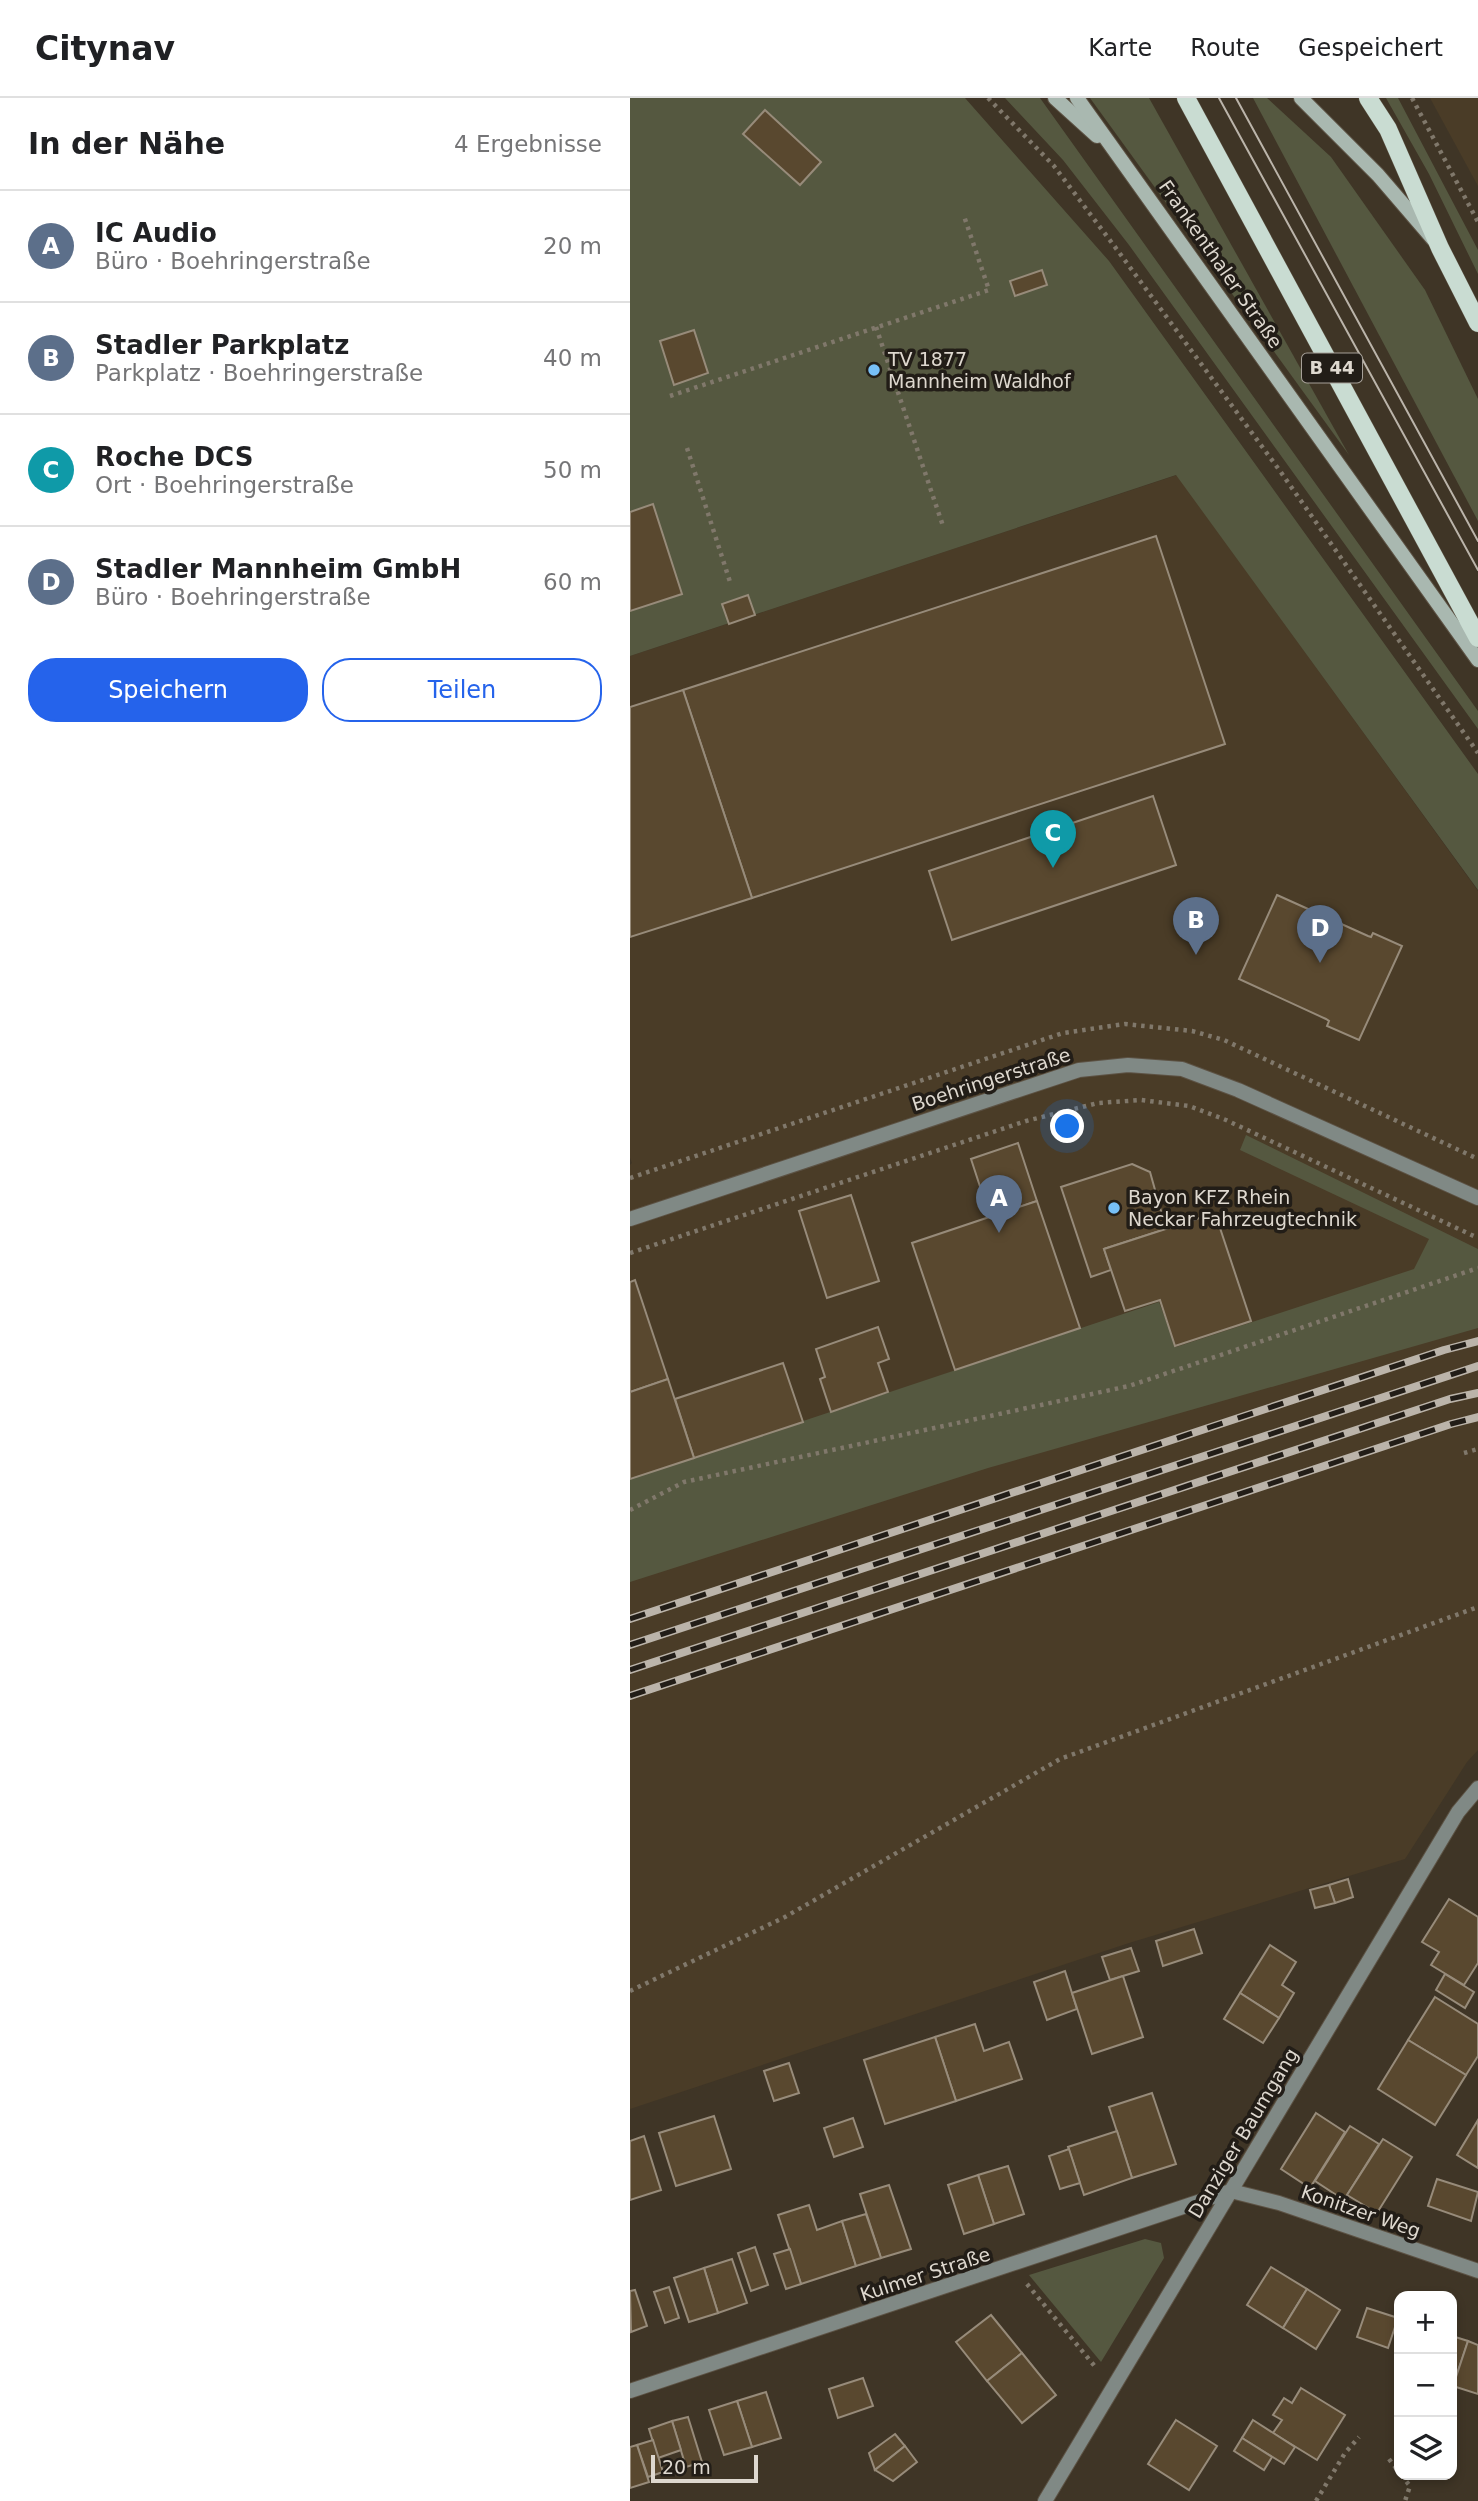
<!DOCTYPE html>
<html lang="de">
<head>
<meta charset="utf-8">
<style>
	body { margin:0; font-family:"DejaVu Sans",sans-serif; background:#f2f2f2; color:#202124 }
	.controls { position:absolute; right:21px; bottom:21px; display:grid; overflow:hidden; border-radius:14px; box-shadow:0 4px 10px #0003 }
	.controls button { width:63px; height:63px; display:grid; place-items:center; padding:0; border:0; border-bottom:2px solid #e0e0e0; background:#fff; color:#202124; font:35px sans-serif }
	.scale { position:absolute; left:21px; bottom:18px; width:107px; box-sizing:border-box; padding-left:7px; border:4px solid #ded8cf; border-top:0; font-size:19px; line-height:24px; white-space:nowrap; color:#ded8cf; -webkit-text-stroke:5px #221d17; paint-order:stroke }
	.you { position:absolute; left:438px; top:1029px; width:24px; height:24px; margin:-18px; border:5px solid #fff; border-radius:50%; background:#1a73e8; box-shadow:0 0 0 10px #1a73e833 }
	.badge { display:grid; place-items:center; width:46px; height:46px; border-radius:50%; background:#2563eb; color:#fff; font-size:23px; font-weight:700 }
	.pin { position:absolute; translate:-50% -58px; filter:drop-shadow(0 2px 4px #0008) }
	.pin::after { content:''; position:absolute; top:37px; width:24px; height:21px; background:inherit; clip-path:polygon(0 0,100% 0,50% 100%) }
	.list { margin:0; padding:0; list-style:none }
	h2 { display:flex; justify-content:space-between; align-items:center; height:91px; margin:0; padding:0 28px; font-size:30px }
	h2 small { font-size:23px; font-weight:400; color:#757577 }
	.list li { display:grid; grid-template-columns:46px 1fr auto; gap:21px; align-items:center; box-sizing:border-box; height:112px; padding:0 28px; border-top:2px solid #e0e0e0 }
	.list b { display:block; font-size:26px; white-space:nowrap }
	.list p { margin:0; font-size:23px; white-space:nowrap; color:#757577 }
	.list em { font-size:23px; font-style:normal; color:#757577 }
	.actions { display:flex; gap:14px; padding:21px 28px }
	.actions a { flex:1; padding:16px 0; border:2px solid #2563eb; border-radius:28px; text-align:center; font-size:24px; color:#2563eb }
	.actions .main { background:#2563eb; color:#fff }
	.icon { flex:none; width:38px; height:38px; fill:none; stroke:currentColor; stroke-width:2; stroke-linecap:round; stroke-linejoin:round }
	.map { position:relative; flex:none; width:848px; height:2403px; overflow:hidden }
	header { display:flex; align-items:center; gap:42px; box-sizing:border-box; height:98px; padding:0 35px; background:#fff; border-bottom:2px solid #e0e0e0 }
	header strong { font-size:33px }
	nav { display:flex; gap:38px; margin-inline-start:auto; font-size:24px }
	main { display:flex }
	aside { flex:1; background:#fff }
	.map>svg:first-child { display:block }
	.built { fill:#4a3c27 }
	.green { fill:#555840 }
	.building { fill:#59482f; stroke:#978b7a; stroke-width:2 }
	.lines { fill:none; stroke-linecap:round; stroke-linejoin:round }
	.street-casing { stroke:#5c5244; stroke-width:16 }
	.secondary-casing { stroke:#5c5244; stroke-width:16 }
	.primary-casing { stroke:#5c5244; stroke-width:19 }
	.path { stroke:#80786b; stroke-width:4.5; stroke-dasharray:3.5 5; stroke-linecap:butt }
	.street { stroke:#808985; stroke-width:14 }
	.secondary { stroke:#a9b8b0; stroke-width:14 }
	.primary { stroke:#c9dcd2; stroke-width:18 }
	.tram { stroke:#bbb4aa; stroke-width:2 }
	.rail-casing { stroke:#bbb4aa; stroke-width:8 }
	.rail { stroke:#221d17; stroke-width:5; stroke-dasharray:16; stroke-linecap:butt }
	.poi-dot { fill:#77c0f7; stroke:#221d17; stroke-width:2.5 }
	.labels { text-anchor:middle; stroke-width:7; stroke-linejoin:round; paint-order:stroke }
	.shield { fill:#221d17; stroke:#a6a098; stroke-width:2 }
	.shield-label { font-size:18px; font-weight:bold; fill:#ded8cf }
	.street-label { font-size:19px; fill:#ded8cf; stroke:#221d17 }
	.poi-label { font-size:19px; fill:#ded8cf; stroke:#221d17; text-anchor:start }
</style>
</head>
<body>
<header>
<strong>Citynav</strong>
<nav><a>Karte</a><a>Route</a><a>Gespeichert</a></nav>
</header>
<main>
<aside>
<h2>In der Nähe<small>4 Ergebnisse</small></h2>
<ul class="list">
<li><span class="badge" style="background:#5c6f8a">A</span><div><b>IC Audio</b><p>Büro · Boehringerstraße</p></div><em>20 m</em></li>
<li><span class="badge" style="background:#5c6f8a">B</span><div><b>Stadler Parkplatz</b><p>Parkplatz · Boehringerstraße</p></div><em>40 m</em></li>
<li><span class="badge" style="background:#0f9aa8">C</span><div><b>Roche DCS</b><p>Ort · Boehringerstraße</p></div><em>50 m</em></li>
<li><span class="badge" style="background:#5c6f8a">D</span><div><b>Stadler Mannheim GmbH</b><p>Büro · Boehringerstraße</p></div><em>60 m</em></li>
</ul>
<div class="actions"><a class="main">Speichern</a><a>Teilen</a></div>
</aside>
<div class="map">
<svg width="848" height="2403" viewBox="0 0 848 2403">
	<rect width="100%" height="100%" fill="#3f3526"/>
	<g class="built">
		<path d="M800 0H848V88Z"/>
		<path d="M547 377 848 793V1652L837 1664 775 1761 499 1845 0 2011V1067L2 1065 0 1060V558Z"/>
	</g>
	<g class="green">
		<path d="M0 0H335L479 163 848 676V792L546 377 0 558Z"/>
		<path d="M375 0H410L848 613V631L499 147 433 62Z"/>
		<path d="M460 0H519L719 357Z"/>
		<path d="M623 0H637L701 59 795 192 848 301V423Z"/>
		<path d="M756 0H768L848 152V176L799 76Z"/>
		<path d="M616 1037 848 1151V1230L358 1370 0 1484V1381L529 1204 546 1249 784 1171 799 1141 610 1052Z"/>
		<path d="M515 2141 531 2145 534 2160 471 2264 399 2177Z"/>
	</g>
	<g class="building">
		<path d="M135 12 191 64 170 87 113 36Z"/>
		<path d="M412 172 417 187 385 198 380 183Z"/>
		<path d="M64 232 78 275 44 287 30 243Z"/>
		<path d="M23 406 52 496 0 513V414Z"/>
		<path d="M526 438 595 646 122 800 53 592Z"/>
		<path d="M118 497 125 517 99 526 92 506Z"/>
		<path d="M53 592 122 800 0 839V609Z"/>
		<path d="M523 698 546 767 322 842 299 773Z"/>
		<path d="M647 797 738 838 741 839 743 835 772 848 729 942 697 928 699 923 696 921 609 881Z"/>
		<path d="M388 1045 407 1103 360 1119 341 1061Z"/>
		<path d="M502 1066 520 1074 536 1131 474 1151 481 1172 461 1179 431 1089Z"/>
		<path d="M221 1097 249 1183 197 1200 169 1113Z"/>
		<path d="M407 1103 450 1230 325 1272 282 1145Z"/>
		<path d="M585 1115 621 1223 545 1248 530 1202 495 1213 474 1151Z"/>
		<path d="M5 1182 38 1281 0 1294V1184Z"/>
		<path d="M248 1229 259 1261 248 1265 258 1294 201 1314 190 1281 195 1279 186 1251Z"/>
		<path d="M153 1265 173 1324 64 1360 45 1301Z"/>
		<path d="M38 1281 64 1360 0 1381V1294Z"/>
		<path d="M718 1781 723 1799 705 1805 699 1787Z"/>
		<path d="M699 1787 705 1805 685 1810 680 1792Z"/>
		<path d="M819 1801 848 1819V1865L834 1887 801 1867 809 1854 792 1844Z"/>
		<path d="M564 1831 572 1855 533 1868 526 1843Z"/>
		<path d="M640 1847 666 1864 652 1887 664 1895 649 1920 610 1895Z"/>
		<path d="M501 1850 509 1873 480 1882 472 1859Z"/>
		<path d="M435 1873 447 1911 417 1922 404 1884Z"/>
		<path d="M815 1876 844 1894 835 1910 806 1892Z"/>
		<path d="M493 1878 513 1939 462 1956 442 1895Z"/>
		<path d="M610 1895 649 1920 633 1945 594 1921Z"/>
		<path d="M805 1899 848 1926V1958L836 1977 778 1942Z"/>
		<path d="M345 1926 354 1953 379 1944 392 1981 326 2003 305 1939Z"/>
		<path d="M305 1939 326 2003 255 2026 234 1962Z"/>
		<path d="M778 1942 836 1977 805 2027 748 1991Z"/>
		<path d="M159 1965 169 1995 144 2003 134 1973Z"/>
		<path d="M522 1995 546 2066 502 2080 479 2009Z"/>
		<path d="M686 2015 715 2034 680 2090 651 2071Z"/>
		<path d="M84 2018 101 2071 46 2088 29 2035Z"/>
		<path d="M223 2020 233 2049 204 2059 194 2030Z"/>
		<path d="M848 2022V2070L827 2057Z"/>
		<path d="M720 2028 749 2046 714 2102 685 2083Z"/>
		<path d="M487 2033 502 2080 454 2097 438 2049Z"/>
		<path d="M14 2038 31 2092 0 2102V2043Z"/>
		<path d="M753 2041 782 2059 747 2115 717 2097Z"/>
		<path d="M439 2051 450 2085 430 2091 419 2058Z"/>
		<path d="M378 2068 394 2116 364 2126 348 2077Z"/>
		<path d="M348 2077 364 2126 334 2136 318 2087Z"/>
		<path d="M807 2081 848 2094 841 2123 798 2108Z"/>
		<path d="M259 2087 281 2151 251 2160 230 2096Z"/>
		<path d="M179 2107 187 2132 212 2123 226 2168 171 2186 148 2117Z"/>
		<path d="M236 2116 251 2160 226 2168 212 2123Z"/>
		<path d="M125 2149 138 2187 121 2193 108 2155Z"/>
		<path d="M160 2151 171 2186 156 2191 144 2156Z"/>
		<path d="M102 2161 117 2205 88 2215 74 2170Z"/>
		<path d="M641 2169 677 2191 653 2230 617 2207Z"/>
		<path d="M74 2170 88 2215 59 2224 44 2180Z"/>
		<path d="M39 2189 49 2220 35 2225 24 2194Z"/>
		<path d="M677 2191 710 2212 686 2251 653 2230Z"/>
		<path d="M5 2192 17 2228 1 2234 0 2193Z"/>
		<path d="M737 2210 768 2220 758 2250 727 2239Z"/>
		<path d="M361 2217 392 2255 357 2283 326 2244Z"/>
		<path d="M822 2238 838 2243 823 2288 822 2287Z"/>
		<path d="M838 2243 848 2247V2296L823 2288Z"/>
		<path d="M392 2255 426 2297 392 2325 357 2283Z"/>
		<path d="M233 2280 243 2308 208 2320 199 2291Z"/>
		<path d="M671 2290 715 2317 687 2362 643 2335 652 2322 643 2317 654 2300 662 2305Z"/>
		<path d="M136 2294 151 2340 122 2349 107 2303Z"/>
		<path d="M107 2303 122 2349 94 2357 79 2312Z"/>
		<path d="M58 2319 72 2364 56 2369 42 2323Z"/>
		<path d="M546 2322 587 2348 559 2392 518 2366Z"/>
		<path d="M623 2322 665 2349 654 2366 612 2340Z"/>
		<path d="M42 2323 51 2352 28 2360 19 2331Z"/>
		<path d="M265 2336 275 2348 245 2372 239 2355Z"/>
		<path d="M612 2340 642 2359 634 2372 604 2353Z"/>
		<path d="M23 2342 33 2374 18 2379 7 2347Z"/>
		<path d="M7 2347 19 2384 0 2390V2349Z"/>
		<path d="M275 2348 287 2364 263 2383 245 2372Z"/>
	</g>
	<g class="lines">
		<g class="street-casing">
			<g id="street">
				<path d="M0 1121 449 972 498 967 552 971 608 992 848 1100"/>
				<path d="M0 2293 601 2093 649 2105 848 2173"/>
				<path d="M415 2403 828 1714 848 1690"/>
			</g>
		</g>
		<g class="secondary-casing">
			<g id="secondary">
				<path d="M425 0 467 38"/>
				<path d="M447 0 848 562"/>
				<path d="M671 0 748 77 803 141"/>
			</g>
		</g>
		<g class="primary-casing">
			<g id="primary">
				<path d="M556 0 848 540"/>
				<path d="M738 0 758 31 810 150 848 225"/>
			</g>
		</g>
		<g class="path">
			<path d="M358 0 424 68 488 153 650 373 848 655"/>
			<path d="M782 0 848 124"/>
			<path d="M246 229 313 428"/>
			<path d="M40 298 359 192 334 118"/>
			<path d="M57 350 101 487"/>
			<path d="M0 1080 433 935 495 926 562 933 594 942 848 1061"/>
			<path d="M0 1155 396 1023 468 1005 511 1002 559 1008 596 1022 848 1140"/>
			<path d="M834 1355 848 1351"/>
			<path d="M0 1412 54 1384 499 1288 848 1170"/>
			<path d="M0 1893 155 1819 430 1661 848 1509"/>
			<path d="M397 2186 467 2271"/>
			<path d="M759 2361 769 2374"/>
			<path d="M771 2377 780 2388 775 2403"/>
			<path d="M686 2403 715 2355 729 2339"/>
		</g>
		<use href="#street" class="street"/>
		<use href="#secondary" class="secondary"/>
		<use href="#primary" class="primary"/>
		<g class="tram">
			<path d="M589 0 848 472"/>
			<path d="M606 0 848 443"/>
		</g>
		<g class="rail-casing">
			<g id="rail">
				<path d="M0 1521 814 1252 848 1243"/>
				<path d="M0 1547 848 1268"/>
				<path d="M0 1572 820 1301 848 1295"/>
				<path d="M0 1598 821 1326 848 1319"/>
			</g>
		</g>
		<use href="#rail" class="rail"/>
	</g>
	<g class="poi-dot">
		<circle cx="244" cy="272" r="7"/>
		<circle cx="484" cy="1110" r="7"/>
	</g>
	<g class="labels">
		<rect class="shield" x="672" y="255.5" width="60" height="29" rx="5"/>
		<g class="shield-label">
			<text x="702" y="276">B 44</text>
		</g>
		<g class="street-label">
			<text transform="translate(591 166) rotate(55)" y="7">Frankenthaler Straße</text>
			<text transform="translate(361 981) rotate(-18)" y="7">Boehringerstraße</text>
			<text transform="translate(613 2035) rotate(-59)" y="7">Danziger Baumgang</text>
			<text transform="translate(731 2113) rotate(19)" y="7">Konitzer Weg</text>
			<text transform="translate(295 2176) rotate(-18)" y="7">Kulmer Straße</text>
		</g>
		<g class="poi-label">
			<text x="258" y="268">TV 1877<tspan x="258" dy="22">Mannheim Waldhof</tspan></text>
			<text x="498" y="1106">Bayon KFZ Rhein<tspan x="498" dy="22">Neckar Fahrzeugtechnik</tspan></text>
		</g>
	</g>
</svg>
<div class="controls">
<button>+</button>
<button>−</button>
<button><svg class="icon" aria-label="layers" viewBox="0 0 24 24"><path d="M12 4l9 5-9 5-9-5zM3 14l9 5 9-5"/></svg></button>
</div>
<div class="scale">20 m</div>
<div class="you"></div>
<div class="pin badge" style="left:369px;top:1135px;background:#5c6f8a">A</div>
<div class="pin badge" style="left:566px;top:857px;background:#5c6f8a">B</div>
<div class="pin badge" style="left:423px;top:770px;background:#0f9aa8">C</div>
<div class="pin badge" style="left:690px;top:865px;background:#5c6f8a">D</div>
</div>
</main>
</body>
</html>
